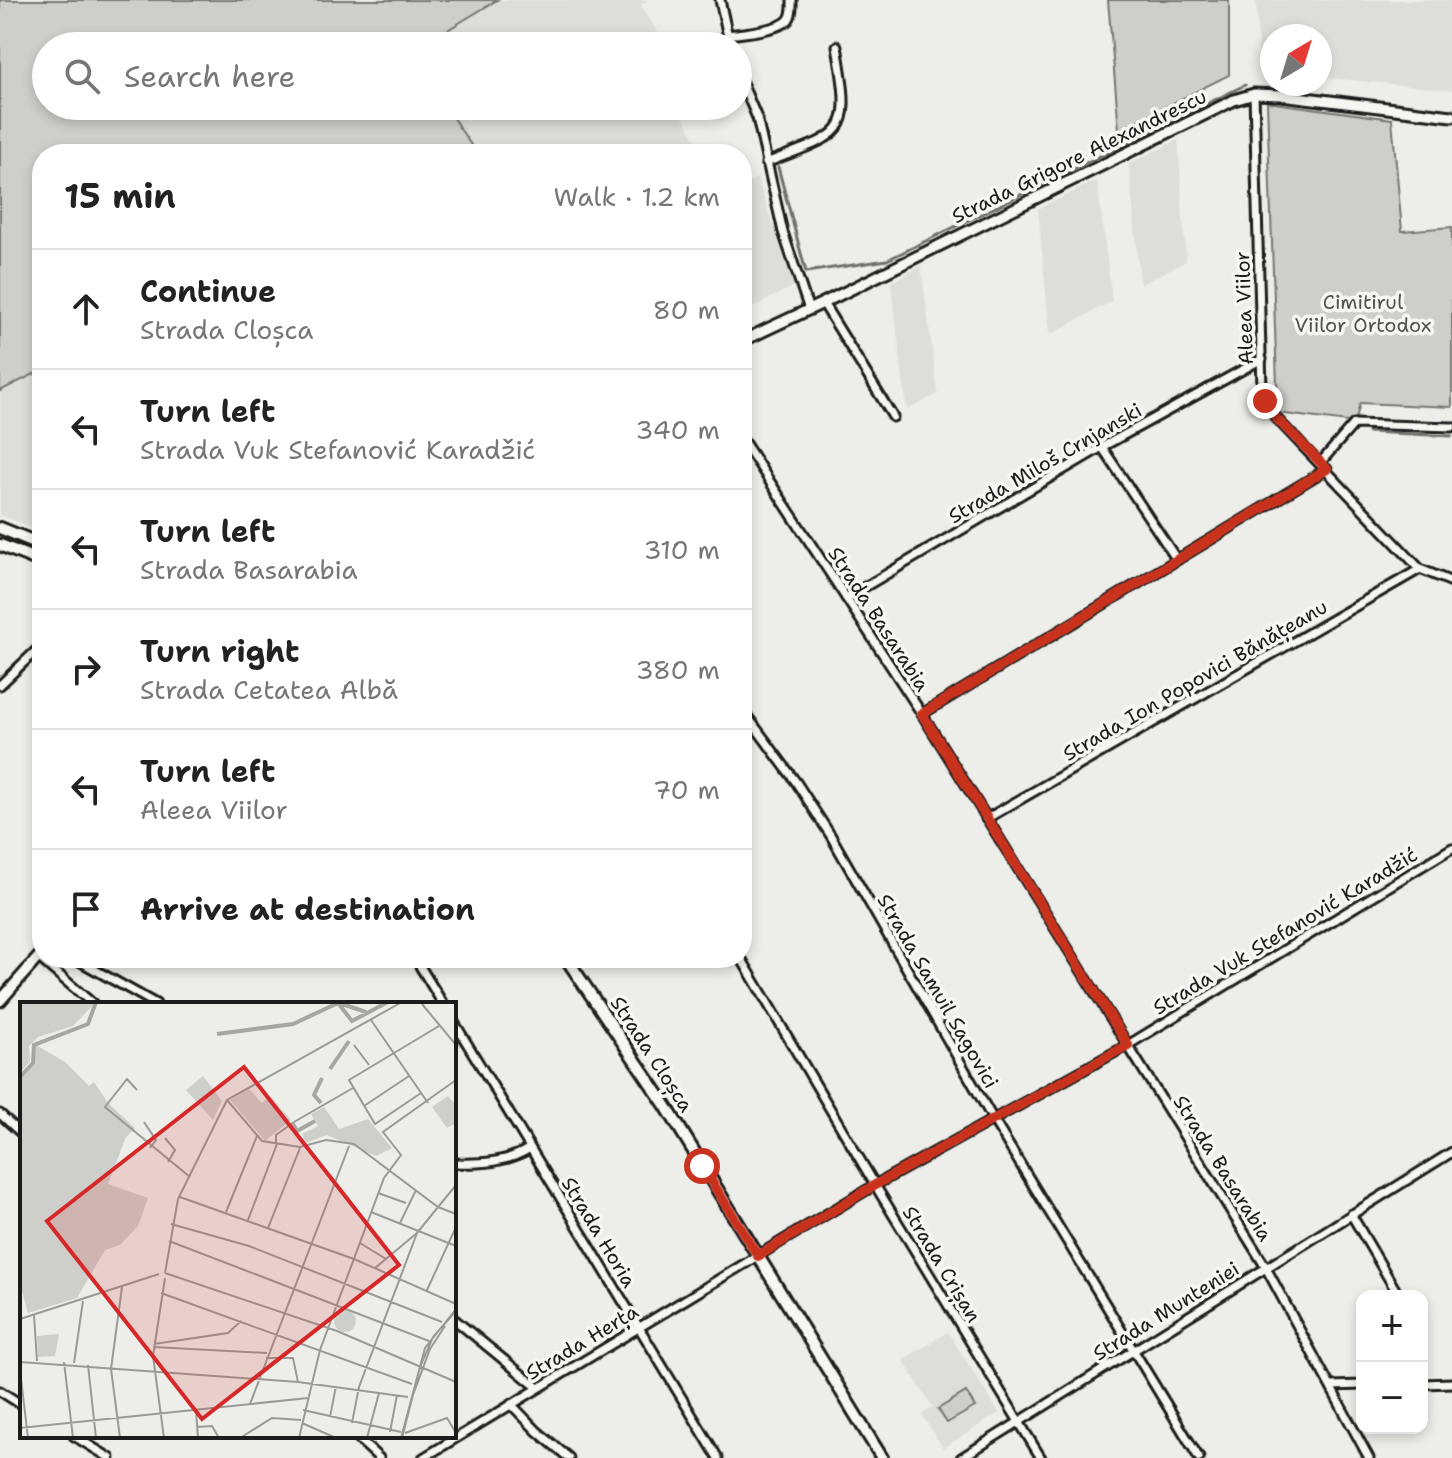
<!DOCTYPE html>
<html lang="en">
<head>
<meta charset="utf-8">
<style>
	body { margin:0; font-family:"Shantell Sans",sans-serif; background:#f6f6f6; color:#222 }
	.controls { position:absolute; right:24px; bottom:24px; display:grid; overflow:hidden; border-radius:16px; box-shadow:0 4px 12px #0003 }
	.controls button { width:72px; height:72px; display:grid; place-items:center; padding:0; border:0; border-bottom:2px solid #e0e0e0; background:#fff; color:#222; font:40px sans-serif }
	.compass { position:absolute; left:1260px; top:24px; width:72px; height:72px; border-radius:50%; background:#fff; box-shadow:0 4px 12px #0003; rotate:38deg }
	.stop { position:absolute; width:24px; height:24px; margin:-18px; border:6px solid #c8321e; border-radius:50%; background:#fff }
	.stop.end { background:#c8321e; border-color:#fff; box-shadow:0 2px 8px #0008 }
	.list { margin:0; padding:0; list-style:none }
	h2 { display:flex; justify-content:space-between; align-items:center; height:104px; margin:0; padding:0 32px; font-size:34px }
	h2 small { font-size:26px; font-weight:400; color:#767676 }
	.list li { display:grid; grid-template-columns:52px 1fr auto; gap:24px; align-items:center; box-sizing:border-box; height:120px; padding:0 32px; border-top:2px solid #e0e0e0 }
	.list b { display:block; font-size:30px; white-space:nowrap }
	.list p { margin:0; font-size:26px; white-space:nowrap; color:#767676 }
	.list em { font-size:26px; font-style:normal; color:#767676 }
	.icon { flex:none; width:44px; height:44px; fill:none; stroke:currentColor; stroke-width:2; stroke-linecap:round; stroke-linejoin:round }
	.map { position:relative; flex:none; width:1452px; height:1458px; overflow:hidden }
	.search { position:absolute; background:#fff; box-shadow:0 4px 12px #0003; left:32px; top:32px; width:720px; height:88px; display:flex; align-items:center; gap:20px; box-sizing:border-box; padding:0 28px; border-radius:44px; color:#767676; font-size:30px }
	.panel { position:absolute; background:#fff; box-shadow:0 4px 12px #0003; left:32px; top:144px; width:720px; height:824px; border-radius:32px }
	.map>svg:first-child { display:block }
	.built { fill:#ddddda }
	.green { fill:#cececb; stroke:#757574; stroke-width:2 }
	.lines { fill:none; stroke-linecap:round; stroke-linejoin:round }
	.stream { stroke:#6f6f6d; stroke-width:3 }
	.street-casing { stroke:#1c1c1c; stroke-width:13 }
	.secondary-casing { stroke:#1c1c1c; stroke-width:15 }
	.primary-casing { stroke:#1c1c1c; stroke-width:16 }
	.street { stroke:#f6f6f2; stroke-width:7 }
	.secondary { stroke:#f6f6f2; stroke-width:9 }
	.primary { stroke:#f6f6f2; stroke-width:10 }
	.route { stroke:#c8321e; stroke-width:10 }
	.labels { text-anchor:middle; stroke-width:7; stroke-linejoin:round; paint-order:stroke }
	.street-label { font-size:20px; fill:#1c1c1c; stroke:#f6f6f2 }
	.park-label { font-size:20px; fill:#515151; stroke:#f6f6f2 }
	.inset-river { fill:none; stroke:#a6a6a3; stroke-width:4 }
	.inset-road { fill:none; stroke:#999997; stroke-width:2 }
	.view { fill:#d62828; fill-opacity:0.15; stroke:#d62828; stroke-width:4 }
	.inset-edge { fill:none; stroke:#1c1c1c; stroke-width:4 }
</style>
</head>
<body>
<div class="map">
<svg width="1452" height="1458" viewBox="0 0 1452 1458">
	<rect width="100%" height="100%" fill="#edede9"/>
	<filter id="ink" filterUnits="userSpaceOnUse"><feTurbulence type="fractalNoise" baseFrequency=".0125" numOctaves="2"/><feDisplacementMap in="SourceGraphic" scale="16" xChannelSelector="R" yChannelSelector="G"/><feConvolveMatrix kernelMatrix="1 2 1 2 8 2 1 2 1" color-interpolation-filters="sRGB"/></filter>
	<g filter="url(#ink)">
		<g class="built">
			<path d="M497 0H648L641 5 661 38 651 46H421Z"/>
			<path d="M1256 0H1452V90L1320 77V36H1272V72L1259 70Z"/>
			<path d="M445 106H677L704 154H477Z"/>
			<path d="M1178 140 1186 261 1140 285 1129 164Z"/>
			<path d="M757 178 794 286 742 313V187Z"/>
			<path d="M1097 180 1112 301 1050 335 1038 209Z"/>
			<path d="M921 266 938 394 907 410 891 282Z"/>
			<path d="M37 373 42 375V531L0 515V391Z"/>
			<path d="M948 1332 999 1413 943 1448 922 1415 933 1407 903 1360Z"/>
		</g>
		<g class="green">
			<path d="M0 0H497L421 46H46V106H445L477 154H42V375L36 373 0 391Z"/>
			<path d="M1108 0H1229V75L1119 130Z"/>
			<path d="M1267 102 1392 119 1402 231 1452 227V407L1360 403 1355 423 1278 413Z"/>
			<path d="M966 1392 975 1407 947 1423 938 1409Z"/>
		</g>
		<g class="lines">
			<g class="stream">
				<path d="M778 167 806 272 887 260 1245 85"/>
				<path d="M1368 432 1452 436"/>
			</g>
			<g class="street-casing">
				<g id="street">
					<path d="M720 0 730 46"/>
					<path d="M728 35C742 33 782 30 789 19 793 13 792 6 792 0"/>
					<path d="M738 73 757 118 783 232 809 310"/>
					<path d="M1254 94 1262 389 1269 409 1276 418 1420 569 1452 582"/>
					<path d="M766 163C847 131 853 138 837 46"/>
					<path d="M823 303 893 417"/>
					<path d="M742 439 922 714 1265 1266 1369 1458"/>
					<path d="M1102 447 1177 560"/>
					<path d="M1321 462 1354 424 1452 427"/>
					<path d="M846 598 1102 447 1262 359"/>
					<path d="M0 685 42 645"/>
					<path d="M742 709 796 782 831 836 994 1121 1199 1458"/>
					<path d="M922 714 1327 469"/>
					<path d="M986 819 1420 569"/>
					<path d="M38 957 93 1004"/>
					<path d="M74 958 156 1004"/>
					<path d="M415 958 443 1004"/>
					<path d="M741 958 875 1185 1041 1458"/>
					<path d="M454 1022 718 1458"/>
					<path d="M0 1114 22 1134"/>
					<path d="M454 1163C480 1164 507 1163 530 1148"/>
					<path d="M1351 1214 1399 1296"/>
					<path d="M454 1319 537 1387"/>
					<path d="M1422 1384 1452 1383"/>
					<path d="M1331 1386 1362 1385"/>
					<path d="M0 1391 22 1405"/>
					<path d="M511 1404 537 1431 569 1458"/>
					<path d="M74 1436 110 1458"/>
					<path d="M355 1436 379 1458"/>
					<path d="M423 1458 875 1185 1128 1045 1452 848"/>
					<path d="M961 1458 1452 1152"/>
				</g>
			</g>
			<g class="secondary-casing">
				<g id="secondary">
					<path d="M742 341 823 303 1234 100 1254 94 1281 95 1452 116"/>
					<path d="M0 1001 42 953"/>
				</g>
			</g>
			<g class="primary-casing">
				<g id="primary">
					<path d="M0 528 42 545"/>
					<path d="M0 545 42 562"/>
					<path d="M566 958 666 1106 882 1458"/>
				</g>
			</g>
			<use href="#street" class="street"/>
			<use href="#secondary" class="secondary"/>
			<use href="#primary" class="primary"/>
		</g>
	</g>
	<g class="lines" filter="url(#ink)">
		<path class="route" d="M702 1166 758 1256 875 1185 1128 1045 922 714 1327 469 1276 418 1265 401"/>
	</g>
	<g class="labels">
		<g class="street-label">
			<text transform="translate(1079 156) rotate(-26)" y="7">Strada Grigore Alexandrescu</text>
			<text transform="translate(1244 308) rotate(-92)" y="7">Aleea Viilor</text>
			<text transform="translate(1045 463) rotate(-30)" y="7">Strada Miloš Crnjanski</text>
			<text transform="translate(879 619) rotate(57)" y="7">Strada Basarabia</text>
			<text transform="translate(1195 680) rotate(-30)" y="7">Strada Ion Popovici Bănățeanu</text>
			<text transform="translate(1285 931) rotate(-31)" y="7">Strada Vuk Stefanović Karadžić</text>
			<text transform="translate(938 991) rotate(60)" y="7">Strada Samuil Sagovici</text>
			<text transform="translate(652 1054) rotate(57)" y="7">Strada Cloșca</text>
			<text transform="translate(1223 1168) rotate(58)" y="7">Strada Basarabia</text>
			<text transform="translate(599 1232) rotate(59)" y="7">Strada Horia</text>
			<text transform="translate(942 1264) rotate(59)" y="7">Strada Crișan</text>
			<text transform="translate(1166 1311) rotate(-32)" y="7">Strada Munteniei</text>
			<text transform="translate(582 1342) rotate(-31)" y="7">Strada Herța</text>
		</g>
		<g class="park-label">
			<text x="1363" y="309">Cimitirul<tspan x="1363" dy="23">Viilor Ortodox</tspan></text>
		</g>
	</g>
	<g transform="translate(20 1002)">
		<rect width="436" height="436" fill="#edede9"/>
		<path d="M0 0H76L53 24 18 35 9 44 10 60 0 70ZM16 43 45 60 69 84 74 80 88 101 115 126 106 135 88 182 128 196 118 224 100 243 85 248 57 296 8 311 0 282V77L14 62ZM183 74 202 99 193 118 166 88ZM229 87 242 101 250 94 271 118 245 139 210 98ZM428 94 436 103V121L427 126 412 105ZM304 105 319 127 348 117 372 146 356 154 307 133 286 141 282 132 298 124 291 112ZM314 319a11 11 0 1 1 22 0a11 11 0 1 1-22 0ZM39 332 35 354 18 355 17 334Z" fill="#cececb"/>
		<path class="inset-river" d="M319 1 346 10M197 32 273 22 318 1 332 19 368 0M310 67 329 39M0 75 13 61 14 43 68 22 76 0M301 101 294 93 302 76M273 122 277 129 295 119"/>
		<path class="inset-road" d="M402 2 436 43M351 18 408 101M334 43 349 63M117 88 107 77 85 105 170 175M401 91 355 122 329 78 419 24M207 98 242 139 280 145 306 138 334 142 418 205 436 212M344 104 389 74M124 120 136 138 130 146M145 136 155 148 148 160M256 141V133L274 120 333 86M358 191 386 201M160 195 334 257 436 302M206 210 237 134M351 210 436 244M228 218 257 142M380 221 396 188M151 222 229 244 422 320M248 226 280 146M149 239 409 339M340 241 366 257M355 266 397 231 436 183M145 271 158 197 207 98 382 0M145 271 317 329 436 380M407 288 436 225M141 291 392 382M14 313 17 359M0 317 139 272M134 342 208 331 221 319M134 345 247 351M246 356H273L278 380M0 360 278 380 388 395M44 360 53 436M54 361 63 299M68 363 76 436M0 368 8 436M390 401 410 347 425 324M230 402 329 144M176 408 178 436M283 408 381 430M310 415 316 384M282 421 316 436M332 421 339 385 397 231M177 425 192 424 199 436M0 426 288 396M370 430 377 393M385 431 427 416 436 431M100 436 91 367 102 285M144 436 133 354 145 276M220 436 252 416 281 418M279 436 300 348 364 176 381 153 363 130 436 78M347 436 359 391M381 436 405 346 436 307M382 436 400 365 413 335 436 309"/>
		<path class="view" d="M224 65 379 263 182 417 27 219Z"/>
		<rect width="436" height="436" class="inset-edge"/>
	</g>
</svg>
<div class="controls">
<button>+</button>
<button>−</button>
</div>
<svg class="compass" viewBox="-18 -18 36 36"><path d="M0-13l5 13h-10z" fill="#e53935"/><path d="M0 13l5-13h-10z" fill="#767676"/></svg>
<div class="stop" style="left:702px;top:1166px"></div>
<div class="stop end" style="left:1265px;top:401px"></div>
<div class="search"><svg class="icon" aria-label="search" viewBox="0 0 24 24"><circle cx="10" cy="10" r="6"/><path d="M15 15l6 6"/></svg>Search here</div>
<section class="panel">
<h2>15 min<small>Walk · 1.2 km</small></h2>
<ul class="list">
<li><svg class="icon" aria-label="ahead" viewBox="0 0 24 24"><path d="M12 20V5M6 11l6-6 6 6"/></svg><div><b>Continue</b><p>Strada Cloșca</p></div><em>80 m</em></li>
<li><svg class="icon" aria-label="left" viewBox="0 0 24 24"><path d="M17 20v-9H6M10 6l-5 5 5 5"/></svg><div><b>Turn left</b><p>Strada Vuk Stefanović Karadžić</p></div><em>340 m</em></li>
<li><svg class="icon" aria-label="left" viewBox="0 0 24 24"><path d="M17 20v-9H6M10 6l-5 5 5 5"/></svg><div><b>Turn left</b><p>Strada Basarabia</p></div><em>310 m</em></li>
<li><svg class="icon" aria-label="right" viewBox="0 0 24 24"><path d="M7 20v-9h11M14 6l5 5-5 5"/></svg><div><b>Turn right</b><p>Strada Cetatea Albă</p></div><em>380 m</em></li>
<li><svg class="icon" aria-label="left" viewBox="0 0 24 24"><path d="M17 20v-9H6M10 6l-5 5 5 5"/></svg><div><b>Turn left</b><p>Aleea Viilor</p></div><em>70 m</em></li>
<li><svg class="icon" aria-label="arrive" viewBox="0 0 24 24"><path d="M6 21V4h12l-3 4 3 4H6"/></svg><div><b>Arrive at destination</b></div></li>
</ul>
</section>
</div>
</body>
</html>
